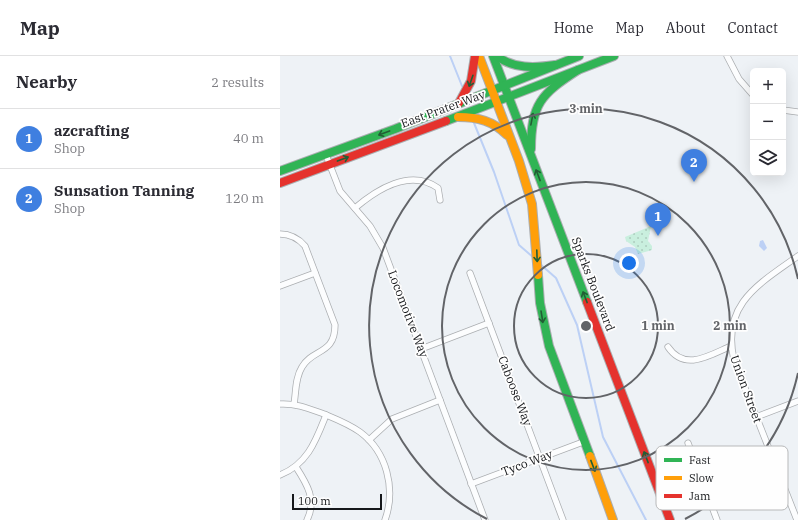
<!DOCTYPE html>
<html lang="en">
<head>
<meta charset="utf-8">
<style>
	body { margin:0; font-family:"IBM Plex Serif",serif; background:#f7f7f7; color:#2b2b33 }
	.controls { position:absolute; right:12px; top:12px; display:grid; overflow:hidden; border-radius:6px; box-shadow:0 4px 16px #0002 }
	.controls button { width:36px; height:36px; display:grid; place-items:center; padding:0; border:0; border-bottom:1px solid #e1e1e2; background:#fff; color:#2b2b33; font:20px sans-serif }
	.scale { position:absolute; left:12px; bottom:10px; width:90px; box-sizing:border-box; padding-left:4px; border:2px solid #16181b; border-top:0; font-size:11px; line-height:14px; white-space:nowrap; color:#16181b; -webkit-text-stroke:3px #fefefe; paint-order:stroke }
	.you { position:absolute; left:349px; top:207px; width:14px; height:14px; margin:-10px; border:3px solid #fff; border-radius:50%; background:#1a73e8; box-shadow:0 0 0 6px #1a73e833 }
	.badge { display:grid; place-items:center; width:26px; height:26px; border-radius:50%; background:#626468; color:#fff; font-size:13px; font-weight:700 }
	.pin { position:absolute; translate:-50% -33px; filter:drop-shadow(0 1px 2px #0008) }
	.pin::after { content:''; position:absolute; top:21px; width:14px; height:12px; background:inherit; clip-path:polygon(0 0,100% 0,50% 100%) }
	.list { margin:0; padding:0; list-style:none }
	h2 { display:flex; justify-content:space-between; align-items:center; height:52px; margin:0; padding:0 16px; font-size:17px }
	h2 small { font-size:13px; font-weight:400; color:#7c7c81 }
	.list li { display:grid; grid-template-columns:26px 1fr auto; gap:12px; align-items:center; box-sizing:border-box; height:60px; padding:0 16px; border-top:1px solid #e1e1e2 }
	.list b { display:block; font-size:15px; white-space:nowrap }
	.list p { margin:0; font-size:13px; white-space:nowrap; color:#7c7c81 }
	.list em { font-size:13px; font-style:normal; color:#7c7c81 }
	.icon { flex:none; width:22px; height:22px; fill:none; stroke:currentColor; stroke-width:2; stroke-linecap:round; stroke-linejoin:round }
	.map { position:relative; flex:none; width:518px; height:464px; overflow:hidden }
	header { display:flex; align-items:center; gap:24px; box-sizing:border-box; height:56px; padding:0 20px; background:#fff; border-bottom:1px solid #e1e1e2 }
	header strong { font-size:19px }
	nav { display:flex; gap:22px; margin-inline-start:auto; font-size:14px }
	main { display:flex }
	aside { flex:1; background:#fff }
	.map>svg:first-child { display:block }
	.park { fill:url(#park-dots) }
	.water { fill:#bcd0f5 }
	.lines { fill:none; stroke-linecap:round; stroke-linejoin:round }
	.stream { stroke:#bcd0f5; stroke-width:2 }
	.street-casing { stroke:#abaeb1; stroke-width:7 }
	.fast-casing { stroke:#abaeb1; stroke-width:10 }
	.slow-casing { stroke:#abaeb1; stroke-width:10 }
	.jam-casing { stroke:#abaeb1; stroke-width:10 }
	.street { stroke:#fcfdfe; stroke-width:5.5 }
	.fast { stroke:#30b455; stroke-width:8 }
	.slow { stroke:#ff9f0a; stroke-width:8 }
	.jam { stroke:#e5322d; stroke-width:8 }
	.oneway { stroke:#225e35 }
	.ring { fill:none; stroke:#626468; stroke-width:2 }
	.labels { text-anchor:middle; stroke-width:3.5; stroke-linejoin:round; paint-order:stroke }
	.street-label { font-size:12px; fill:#16181b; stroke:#fefefe }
	.key { fill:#fefefe; stroke:#b8b9ba; stroke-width:1 }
	.key-label { font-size:11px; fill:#16181b }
	.centre { fill:#626468; stroke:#fefefe; stroke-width:2 }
	.ring-label { font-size:12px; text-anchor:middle; font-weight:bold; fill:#626468; stroke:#fefefe; stroke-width:3.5; stroke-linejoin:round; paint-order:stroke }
</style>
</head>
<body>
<header>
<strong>Map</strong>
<nav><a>Home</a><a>Map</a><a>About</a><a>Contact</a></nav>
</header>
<main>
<aside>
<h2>Nearby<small>2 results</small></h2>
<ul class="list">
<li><span class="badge" style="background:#3f7fe0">1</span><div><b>azcrafting</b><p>Shop</p></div><em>40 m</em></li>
<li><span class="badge" style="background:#3f7fe0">2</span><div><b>Sunsation Tanning</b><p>Shop</p></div><em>120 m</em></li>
</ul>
</aside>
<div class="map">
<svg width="518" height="464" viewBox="0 0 518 464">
	<defs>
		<pattern id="park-dots" width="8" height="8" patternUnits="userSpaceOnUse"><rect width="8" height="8" fill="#c9efde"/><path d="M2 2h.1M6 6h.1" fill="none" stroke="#acccbe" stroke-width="1.8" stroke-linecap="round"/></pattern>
	</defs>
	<rect width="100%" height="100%" fill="#eef2f6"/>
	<path class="park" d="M371 170 368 185 372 190V194L358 198 355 191 346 185 345 181Z"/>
	<path class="water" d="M483 184 487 192 484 195 479 190 480 185Z"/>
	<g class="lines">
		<g class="stream">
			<path d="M170 0 182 30"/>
			<path d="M194 67 214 116 239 189 254 202"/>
			<path d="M260 208 276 222 297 269 323 381 366 464"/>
		</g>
		<g class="street-casing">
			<g id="street">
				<path d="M447 0 459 23 473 39"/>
				<path d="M503 54 518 56"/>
				<path d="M46 99 60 135 90 170 103 192 205 464"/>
				<path d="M75 152C96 134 130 112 158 132L160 144"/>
				<path d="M0 178C11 178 18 182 25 190L55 269C55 299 33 292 22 311 15 322 16 337 14 348"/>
				<path d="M190 217 283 464"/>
				<path d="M0 230 35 217"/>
				<path d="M388 291C405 316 430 299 451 290"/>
				<path d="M141 293 209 267"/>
				<path d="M0 348C16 347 30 353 44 358 56 363 69 368 80 376 107 396 116 433 105 464"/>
				<path d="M476 361 518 345"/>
				<path d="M89 384 112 363 160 344"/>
				<path d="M408 387 437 464"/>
				<path d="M16 411C27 428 37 444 27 464"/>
				<path d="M0 419C28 408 36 384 46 359"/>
				<path d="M191 428 303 386"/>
				<path d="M517 464 454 304C441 248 479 228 518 200"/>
			</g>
		</g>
		<g class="fast-casing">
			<g id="fast">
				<path d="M213 0 307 246"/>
				<path d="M217 0C233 13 255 12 275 9"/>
				<path d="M166 65 334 0"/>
				<path d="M251 93C251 48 261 38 298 14"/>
				<path d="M0 115 115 73 299 0"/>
				<path d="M258 219 260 247 269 290 310 400"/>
			</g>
		</g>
		<g class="slow-casing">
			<g id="slow">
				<path d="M199 0 239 105 252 148 258 219"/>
				<path d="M178 61C198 61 213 65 227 79"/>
				<path d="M310 400 333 464"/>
			</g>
		</g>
		<g class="jam-casing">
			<g id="jam">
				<path d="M179 47 191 25 195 0"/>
				<path d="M0 127 166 65"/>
				<path d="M307 246 390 464"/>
			</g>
		</g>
		<use href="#street" class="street"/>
		<use href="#fast" class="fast"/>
		<use href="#slow" class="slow"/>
		<use href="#jam" class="jam"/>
	</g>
	<defs><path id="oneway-shaft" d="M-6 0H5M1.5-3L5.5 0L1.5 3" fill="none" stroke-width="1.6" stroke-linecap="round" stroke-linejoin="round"/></defs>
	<g class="oneway">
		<use href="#oneway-shaft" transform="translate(191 25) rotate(109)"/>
		<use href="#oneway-shaft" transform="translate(252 63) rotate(-79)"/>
		<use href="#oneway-shaft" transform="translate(104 77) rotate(160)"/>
		<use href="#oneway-shaft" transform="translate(63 103) rotate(-20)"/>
		<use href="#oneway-shaft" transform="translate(258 119) rotate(-111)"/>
		<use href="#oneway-shaft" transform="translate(257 200) rotate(88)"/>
		<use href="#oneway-shaft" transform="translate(305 241) rotate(-111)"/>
		<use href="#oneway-shaft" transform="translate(262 261) rotate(81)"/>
		<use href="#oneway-shaft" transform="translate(366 401) rotate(-111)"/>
		<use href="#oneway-shaft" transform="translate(313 410) rotate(69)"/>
	</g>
	<g class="ring">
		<circle cx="306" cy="270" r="72"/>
		<circle cx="306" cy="270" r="144"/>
		<path d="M518 317A217 217 0 0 1 405 463M207 463A217 217 0 1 1 518 223"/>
	</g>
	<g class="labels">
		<g class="street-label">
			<text transform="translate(163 53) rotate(-20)" y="4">East Prater Way</text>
			<text transform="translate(313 228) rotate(69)" y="4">Sparks Boulevard</text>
			<text transform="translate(128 258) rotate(69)" y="4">Locomotive Way</text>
			<text transform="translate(466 333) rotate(70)" y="4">Union Street</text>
			<text transform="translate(235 335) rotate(69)" y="4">Caboose Way</text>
			<text transform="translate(247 407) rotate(-21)" y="4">Tyco Way</text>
		</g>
	</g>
	<rect x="376" y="390" width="132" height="64" rx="6" class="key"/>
	<rect x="384" y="402" width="18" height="4" fill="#30b455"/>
	<rect x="384" y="420" width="18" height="4" fill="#ff9f0a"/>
	<rect x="384" y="438" width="18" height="4" fill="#e5322d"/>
	<g class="key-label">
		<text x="409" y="408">Fast</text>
		<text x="409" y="426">Slow</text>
		<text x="409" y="444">Jam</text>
	</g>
	<circle cx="306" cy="270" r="6" class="centre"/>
	<g class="ring-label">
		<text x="306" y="57">3 min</text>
		<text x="378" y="274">1 min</text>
		<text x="450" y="274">2 min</text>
	</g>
</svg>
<div class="controls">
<button>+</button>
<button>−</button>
<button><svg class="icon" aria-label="layers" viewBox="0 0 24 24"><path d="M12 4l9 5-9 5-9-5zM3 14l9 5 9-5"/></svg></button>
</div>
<div class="scale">100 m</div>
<div class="you"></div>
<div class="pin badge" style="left:378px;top:180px;background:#3f7fe0">1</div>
<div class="pin badge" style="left:414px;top:126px;background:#3f7fe0">2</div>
</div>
</main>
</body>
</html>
